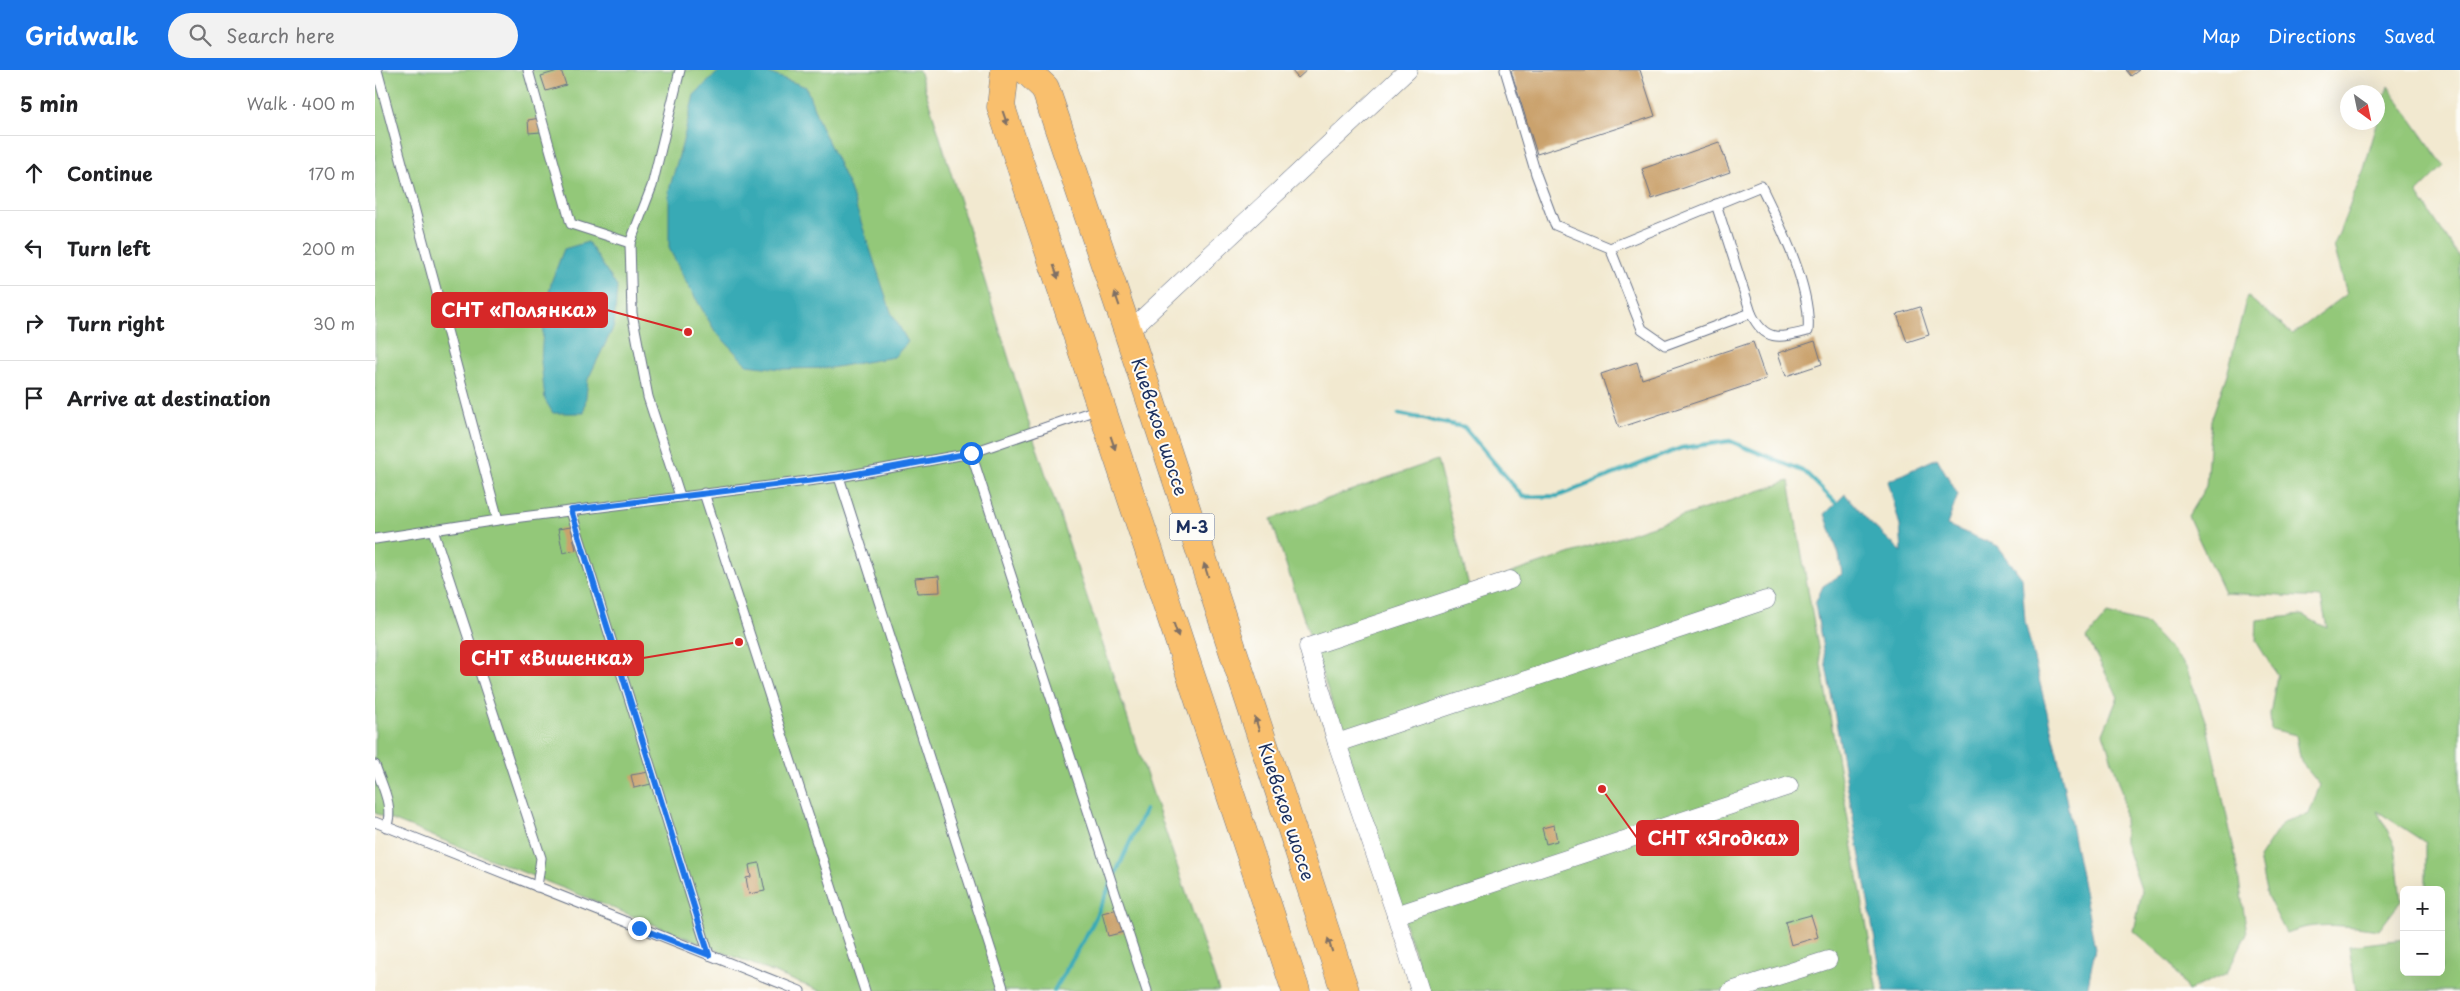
<!DOCTYPE html>
<html lang="en">
<head>
<meta charset="utf-8">
<style>
	body { margin:0; font-family:"Playpen Sans",sans-serif; background:#f2f2f2; color:#202124 }
	.controls { position:absolute; right:15px; bottom:15px; display:grid; overflow:hidden; border-radius:8px; box-shadow:0 5px 20px #0002 }
	.controls button { width:45px; height:45px; display:grid; place-items:center; padding:0; border:0; border-bottom:1px solid #e0e0e0; background:#fff; color:#202124; font:25px sans-serif }
	.compass { position:absolute; left:1965px; top:15px; width:45px; height:45px; border-radius:50%; background:#fff; box-shadow:0 5px 20px #0002; rotate:147deg }
	.stop { position:absolute; width:15px; height:15px; margin:-11px; border:4px solid #1a73e8; border-radius:50%; background:#fff }
	.stop.end { background:#1a73e8; border-color:#fff; box-shadow:0 1px 5px #0008 }
	.list { margin:0; padding:0; list-style:none }
	h2 { display:flex; justify-content:space-between; align-items:center; height:65px; margin:0; padding:0 20px; font-size:21px }
	h2 small { font-size:16px; font-weight:400; color:#757577 }
	.list li { display:grid; grid-template-columns:32px 1fr auto; gap:15px; align-items:center; box-sizing:border-box; height:75px; padding:0 20px; border-top:1px solid #e0e0e0 }
	.list b { display:block; font-size:19px; white-space:nowrap }
	.list em { font-size:16px; font-style:normal; color:#757577 }
	.icon { flex:none; width:28px; height:28px; fill:none; stroke:currentColor; stroke-width:2; stroke-linecap:round; stroke-linejoin:round }
	.map { position:relative; flex:none; width:2085px; height:921px; overflow:hidden }
	header { display:flex; align-items:center; gap:30px; box-sizing:border-box; height:70px; padding:0 25px; background:#1a73e8; color:#fff }
	header strong { font-size:24px }
	nav { display:flex; gap:28px; margin-inline-start:auto; font-size:18px }
	.search { width:350px; height:45px; background:#f2f2f2; display:flex; align-items:center; gap:12px; box-sizing:border-box; padding:0 18px; border-radius:28px; color:#757577; font-size:19px }
	main { display:flex }
	aside { flex:1; background:#fff }
	.map>svg:first-child { display:block }
	.green { fill:#93c879; stroke:#577c6c }
	.water { fill:#39aab5; stroke:#2a6c8a }
	.lines { fill:none; stroke-linecap:round; stroke-linejoin:round }
	.stream { stroke:#39aab5; stroke-width:4.5 }
	.building { fill:#caa26d }
	.lane-casing { stroke:#667086; stroke-width:11 }
	.street-casing { stroke:#667086; stroke-width:19 }
	.highway-casing { stroke:#667086; stroke-width:29 }
	.lane { stroke:#fff; stroke-width:9 }
	.street { stroke:#fff; stroke-width:18 }
	.highway { stroke:#f9bf6d; stroke-width:28 }
	.oneway { fill:#7f7065 }
	.route { stroke:#1a73e8; stroke-width:6 }
	.labels { text-anchor:middle; stroke-width:4; stroke-linejoin:round; paint-order:stroke }
	.shield { fill:#fdfcf7; stroke:#5f6c8c; stroke-width:1 }
	.shield-label { font-size:16px; font-weight:bold; fill:#1b2f5e }
	.street-label { font-size:18px; fill:#1b2f5e; stroke:#fdfcf7 }
	.leader { fill:none; stroke:#d62828; stroke-width:2 }
	.callout-dot { fill:#d62828; stroke:#fdfcf7; stroke-width:2 }
	.callout { fill:#d62828; stroke:#d62828; stroke-width:2 }
	.callout-label { font-size:19px; text-anchor:middle; font-weight:bold; fill:#fff }
</style>
</head>
<body>
<header>
<strong>Gridwalk</strong>
<div class="search"><svg class="icon" aria-label="search" viewBox="0 0 24 24"><circle cx="10" cy="10" r="6"/><path d="M15 15l6 6"/></svg>Search here</div>
<nav><a>Map</a><a>Directions</a><a>Saved</a></nav>
</header>
<main>
<aside>
<h2>5 min<small>Walk · 400 m</small></h2>
<ul class="list">
<li><svg class="icon" aria-label="ahead" viewBox="0 0 24 24"><path d="M12 20V5M6 11l6-6 6 6"/></svg><div><b>Continue</b></div><em>170 m</em></li>
<li><svg class="icon" aria-label="left" viewBox="0 0 24 24"><path d="M17 20v-9H6M10 6l-5 5 5 5"/></svg><div><b>Turn left</b></div><em>200 m</em></li>
<li><svg class="icon" aria-label="right" viewBox="0 0 24 24"><path d="M7 20v-9h11M14 6l5 5-5 5"/></svg><div><b>Turn right</b></div><em>30 m</em></li>
<li><svg class="icon" aria-label="arrive" viewBox="0 0 24 24"><path d="M6 21V4h12l-3 4 3 4H6"/></svg><div><b>Arrive at destination</b></div></li>
</ul>
</aside>
<div class="map">
<svg width="2085" height="921" viewBox="0 0 2085 921">
	<rect width="100%" height="100%" fill="#fdfcf7"/>
	<filter id="ink" filterUnits="userSpaceOnUse"><feTurbulence type="fractalNoise" baseFrequency=".02" numOctaves="2"/><feDisplacementMap in="SourceGraphic" scale="10" xChannelSelector="R" yChannelSelector="G"/><feConvolveMatrix kernelMatrix="1 2 1 2 8 2 1 2 1" color-interpolation-filters="sRGB"/></filter>
	<filter id="wash" filterUnits="userSpaceOnUse"><feTurbulence type="fractalNoise" baseFrequency=".0096" numOctaves="4" result="noise"/><feDisplacementMap in="SourceGraphic" scale="20" xChannelSelector="R" yChannelSelector="G"/><feGaussianBlur stdDeviation="1.12" result="paint"/><feColorMatrix in="noise" values="0 0 0 0 0 0 0 0 0 0 0 0 0 0 0 0 0 1.4 0 .05"/><feComposite in="paint" operator="in"/></filter>
	<g filter="url(#wash)">
		<rect width="100%" height="100%" fill="#f2e9d0"/>
		<g class="green">
			<path d="M0 0H544L657 363 844 921H445L0 743Z"/>
			<path d="M2013 16 2069 96 2042 123 2085 188V921H1981L1974 876 2029 869V902H2066V820H2051V773L2002 741 2020 775 2026 831 2004 860C1973 856 1941 851 1911 863L1892 826 1884 788 1908 752 1934 744 1945 715 1926 692 1921 665 1896 659 1895 644 1902 605 1881 571 1882 550 1927 545 1952 558 1946 528 1849 523 1813 446 1831 416 1836 350 1853 301 1872 226 1918 264 1972 224 1959 176 1989 99Z"/>
			<path d="M1062 390 1094 517 1414 411 1503 921H1052L896 449Z"/>
			<path d="M1732 544 1772 554 1811 597 1832 656 1859 779 1872 863 1852 903 1813 921 1795 892 1759 861 1767 822 1750 773 1748 724 1728 663 1743 627 1712 568Z"/>
		</g>
		<g class="water">
			<path d="M351 0H385L431 17 444 52 474 116 516 242 533 272 519 287 455 298 407 299 372 295 340 261 311 212 294 178V120L307 75 319 25 342 3Z"/>
			<path d="M213 172 242 217 239 256 213 309 209 343H178L170 330 166 291 169 244 177 210 189 179Z"/>
			<path d="M1562 388 1583 425 1572 455 1623 476 1647 508 1650 552 1683 687 1720 878 1712 921H1509L1440 534 1448 516 1467 504 1464 485 1450 444 1470 424 1494 452 1527 482 1525 456 1513 411Z"/>
		</g>
		<g class="lines">
			<g class="stream">
				<path d="M1024 344 1089 357 1148 427 1183 426 1306 378 1355 371 1430 402 1461 433"/>
				<path d="M679 921 715 859 770 740"/>
			</g>
		</g>
		<g id="blocks">
			<g class="building">
				<path d="M186 0 191 15 171 21 166 6Z"/>
				<path d="M916 0H932L923 8Z"/>
				<path d="M1140 0H1265L1280 46 1162 84 1136 1Z"/>
				<path d="M1751 0H1764L1756 6Z"/>
				<path d="M165 48 166 62 154 63 153 50Z"/>
				<path d="M1344 72 1355 102 1277 129 1267 99Z"/>
				<path d="M1545 237 1554 265 1532 272 1522 244Z"/>
				<path d="M1440 271 1447 294 1411 306 1403 283Z"/>
				<path d="M1378 272 1391 309 1244 358 1226 304 1262 292 1267 309Z"/>
				<path d="M196 457 201 480 188 483 183 459Z"/>
				<path d="M564 506 565 522 542 523 540 508Z"/>
				<path d="M274 702 276 714 259 718 256 705Z"/>
				<path d="M1179 755 1182 771 1171 774 1167 758Z"/>
				<path d="M384 793 390 821 374 824 371 808 376 807 374 795Z"/>
				<path d="M743 839 749 862 733 866 727 843Z"/>
				<path d="M1436 845 1443 867 1416 875 1410 852Z"/>
			</g>
		</g>
	</g>
	<g filter="url(#ink)">
		<use href="#blocks" fill-opacity="0" stroke="#667086" stroke-width="1"/>
		<g class="lines">
			<g class="lane-casing">
				<g id="lane">
					<path d="M2 0 123 450"/>
					<path d="M153 0 196 154 255 173"/>
					<path d="M305 0 277 116 255 173 257 243 273 327 305 426"/>
					<path d="M1130 0 1161 104 1180 155 1235 178 1267 259 1290 275 1376 243C1390 273 1405 268 1433 261 1437 218 1405 155 1386 116L1235 178"/>
					<path d="M1341 134 1376 243"/>
					<path d="M596 383 772 921"/>
					<path d="M464 407 629 921"/>
					<path d="M329 423 490 921"/>
					<path d="M196 441 334 885"/>
					<path d="M58 460 166 788 162 817"/>
					<path d="M0 469 123 450 464 407 596 383 724 339"/>
					<path d="M0 695C6 714 20 738 11 757"/>
					<path d="M0 752 425 921"/>
				</g>
			</g>
			<g class="street-casing">
				<g id="street">
					<path d="M753 262 1033 0"/>
					<path d="M962 673 933 577 1135 510"/>
					<path d="M1021 845 962 673 1391 530"/>
					<path d="M1045 921 1021 845 1414 716"/>
					<path d="M1356 921 1453 890"/>
				</g>
			</g>
			<g class="highway-casing">
				<g id="highway">
					<path d="M630 0 626 37 921 921"/>
					<path d="M651 0 670 18 753 262 970 921"/>
				</g>
			</g>
			<use href="#lane" class="lane"/>
			<use href="#street" class="street"/>
			<use href="#highway" class="highway"/>
		</g>
		<defs><path id="oneway-solid" d="M-6-.8H1V-3.2L6.5 0L1 3.2V.8H-6Z" transform="scale(1.25)"/></defs>
		<g class="oneway">
			<use href="#oneway-solid" transform="translate(630 48) rotate(71)"/>
			<use href="#oneway-solid" transform="translate(681 202) rotate(71)"/>
			<use href="#oneway-solid" transform="translate(742 229) rotate(-109)"/>
			<use href="#oneway-solid" transform="translate(738 373) rotate(71)"/>
			<use href="#oneway-solid" transform="translate(831 500) rotate(-108)"/>
			<use href="#oneway-solid" transform="translate(801 560) rotate(71)"/>
			<use href="#oneway-solid" transform="translate(882 654) rotate(-108)"/>
			<use href="#oneway-solid" transform="translate(955 875) rotate(-108)"/>
		</g>
	</g>
	<g class="lines" filter="url(#ink)">
		<path class="route" d="M264 858 334 885 196 440 464 407 596 383"/>
	</g>
	<g class="labels">
		<rect class="shield" x="794.5" y="443.5" width="45" height="27" rx="4"/>
		<g class="shield-label">
			<text x="817" y="463">М-3</text>
		</g>
		<g class="street-label">
			<text transform="translate(784 357) rotate(72)" y="6">Киевское шоссе</text>
			<text transform="translate(911 742) rotate(72)" y="6">Киевское шоссе</text>
		</g>
	</g>
	<path class="leader" d="M313 262L232 240M364 572L268 588M1227 719L1262 768"/>
	<g class="callout-dot">
		<circle cx="313" cy="262" r="5"/>
		<circle cx="364" cy="572" r="5"/>
		<circle cx="1227" cy="719" r="5"/>
	</g>
	<g class="callout">
		<rect x="57" y="223" width="175" height="34" rx="5"/>
		<rect x="86" y="571" width="182" height="34" rx="5"/>
		<rect x="1262" y="751" width="161" height="34" rx="5"/>
	</g>
	<g class="callout-label">
		<text x="144" y="247">СНТ «Полянка»</text>
		<text x="177" y="595">СНТ «Вишенка»</text>
		<text x="1343" y="775">СНТ «Ягодка»</text>
	</g>
</svg>
<div class="controls">
<button>+</button>
<button>−</button>
</div>
<svg class="compass" viewBox="-18 -18 36 36"><path d="M0-13l5 13h-10z" fill="#e53935"/><path d="M0 13l5-13h-10z" fill="#757577"/></svg>
<div class="stop" style="left:596px;top:383px"></div>
<div class="stop end" style="left:264px;top:858px"></div>
</div>
</main>
</body>
</html>
